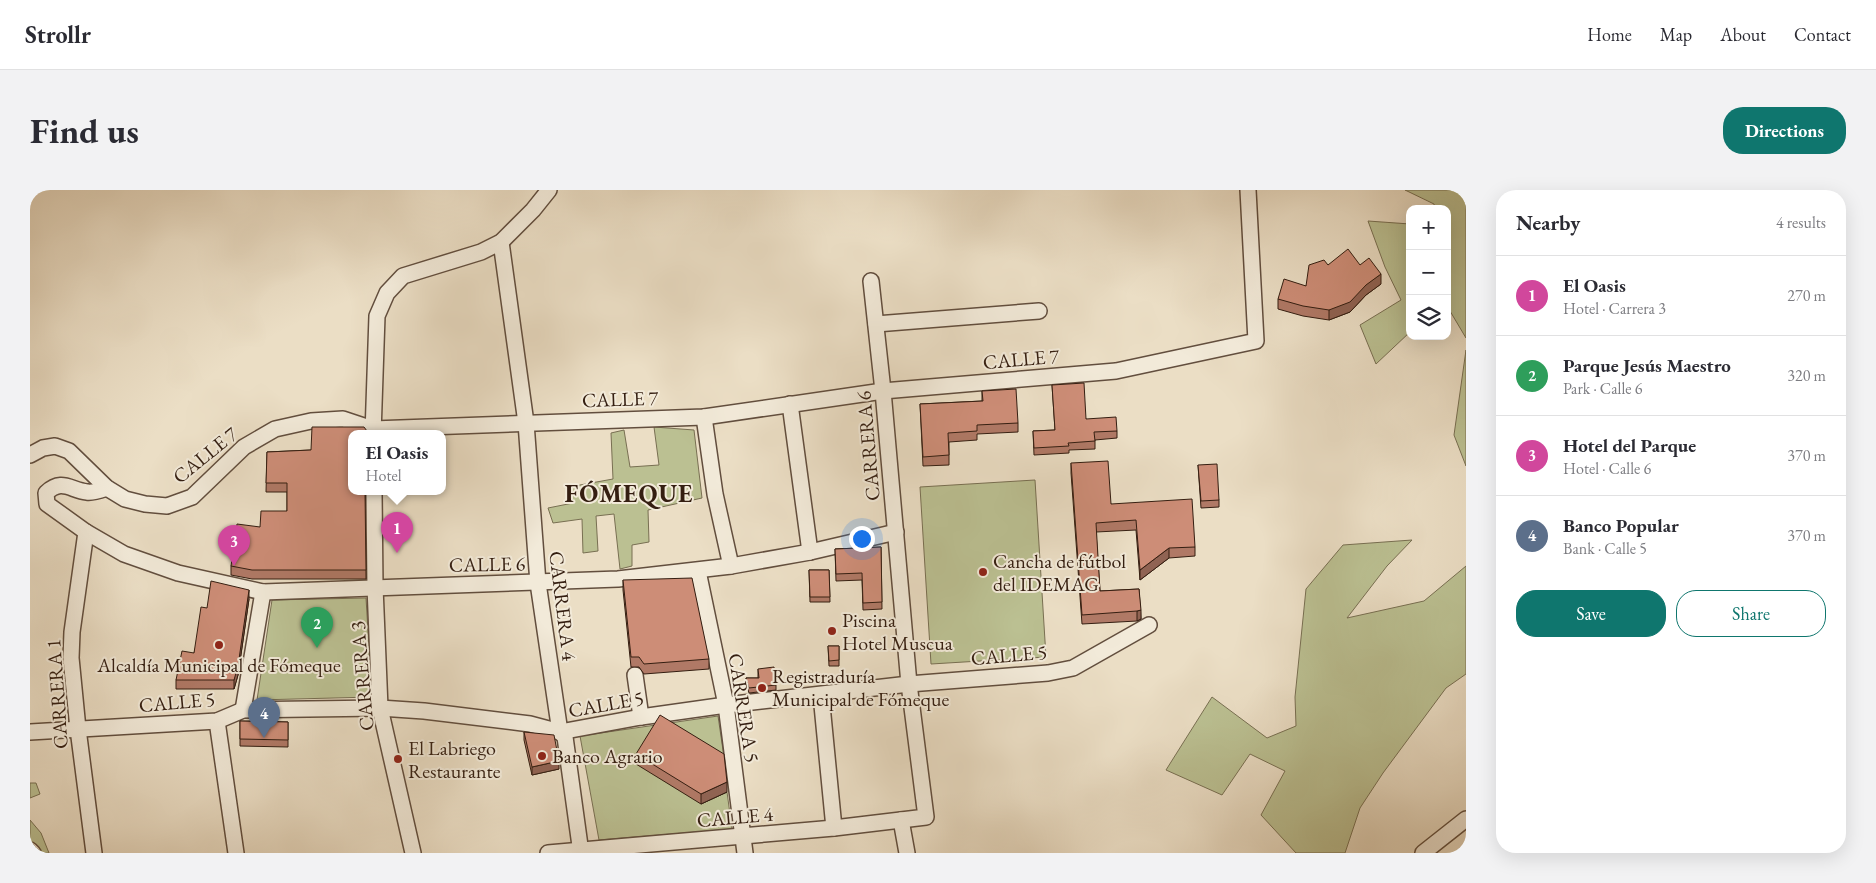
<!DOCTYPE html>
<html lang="en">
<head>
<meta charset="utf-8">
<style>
	body { margin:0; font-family:"EB Garamond",serif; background:#f2f2f3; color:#2b2b33 }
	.controls { position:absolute; right:15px; top:15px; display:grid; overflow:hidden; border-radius:10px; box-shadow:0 5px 20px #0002 }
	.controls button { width:45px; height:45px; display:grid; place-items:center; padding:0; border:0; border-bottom:1px solid #e1e1e2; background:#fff; color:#2b2b33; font:25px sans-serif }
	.you { position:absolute; left:831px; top:348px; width:18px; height:18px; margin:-12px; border:4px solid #fff; border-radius:50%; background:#1a73e8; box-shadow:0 0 0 8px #1a73e833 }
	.badge { display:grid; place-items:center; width:32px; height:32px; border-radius:50%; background:#0f766e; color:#fff; font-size:16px; font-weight:700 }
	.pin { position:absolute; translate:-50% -41px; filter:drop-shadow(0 1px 2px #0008) }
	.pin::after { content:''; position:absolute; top:26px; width:18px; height:15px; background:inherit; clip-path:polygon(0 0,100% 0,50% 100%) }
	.popup { position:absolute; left:318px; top:240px; width:98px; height:65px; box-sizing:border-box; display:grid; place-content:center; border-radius:10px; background:#fff; filter:drop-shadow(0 1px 4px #0005); font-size:16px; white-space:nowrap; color:#7c7c81 }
	.popup b { font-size:19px; color:#2b2b33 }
	.popup::after { content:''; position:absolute; left:50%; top:100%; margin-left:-10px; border:10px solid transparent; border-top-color:#fff }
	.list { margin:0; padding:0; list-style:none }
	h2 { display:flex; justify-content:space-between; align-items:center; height:65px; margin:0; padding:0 20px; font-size:21px }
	h2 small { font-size:16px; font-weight:400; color:#7c7c81 }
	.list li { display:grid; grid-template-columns:32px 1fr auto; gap:15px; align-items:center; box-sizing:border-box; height:80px; padding:0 20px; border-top:1px solid #e1e1e2 }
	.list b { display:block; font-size:19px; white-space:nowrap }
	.list p { margin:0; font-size:16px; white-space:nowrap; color:#7c7c81 }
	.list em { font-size:16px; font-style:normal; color:#7c7c81 }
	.actions { display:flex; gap:10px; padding:15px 20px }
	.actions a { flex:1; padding:11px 0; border:1px solid #0f766e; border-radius:20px; text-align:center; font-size:18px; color:#0f766e }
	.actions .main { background:#0f766e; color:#fff }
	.icon { flex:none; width:28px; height:28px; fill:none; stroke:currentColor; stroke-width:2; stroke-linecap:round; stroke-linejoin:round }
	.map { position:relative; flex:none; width:1436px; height:663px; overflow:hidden; border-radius:20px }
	header { display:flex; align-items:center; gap:30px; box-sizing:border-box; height:70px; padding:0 25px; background:#fff; border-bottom:1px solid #e1e1e2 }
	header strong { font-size:24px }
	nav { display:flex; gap:28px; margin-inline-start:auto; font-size:18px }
	.intro { display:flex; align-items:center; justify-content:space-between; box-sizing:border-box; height:120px; padding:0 30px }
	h1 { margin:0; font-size:35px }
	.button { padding:12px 22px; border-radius:20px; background:#0f766e; color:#fff; font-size:18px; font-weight:700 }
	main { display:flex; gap:30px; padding:0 30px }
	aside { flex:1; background:#fff; border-radius:20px; box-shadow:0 5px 20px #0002 }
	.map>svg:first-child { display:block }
	.green { fill:#bbc092; stroke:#786f52 }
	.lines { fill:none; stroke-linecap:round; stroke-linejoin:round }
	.minor-casing { stroke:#624e3e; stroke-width:18 }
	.minor { stroke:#f2ead9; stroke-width:15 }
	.wall { fill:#b07966; stroke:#341e11 }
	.shaded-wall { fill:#906353; stroke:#341e11 }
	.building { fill:#cd8d77; stroke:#341e11 }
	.poi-dot { fill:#8f2418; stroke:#f2ead9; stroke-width:2 }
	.labels { text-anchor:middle; stroke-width:4; stroke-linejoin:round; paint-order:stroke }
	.street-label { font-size:20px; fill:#341e11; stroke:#f2ead9 }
	.poi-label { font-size:20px; fill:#341e11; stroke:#f2ead9; text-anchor:start }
	.district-label { font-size:25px; font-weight:bold; letter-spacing:1px; fill:#341e11; stroke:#f2ead9 }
</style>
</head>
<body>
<header>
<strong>Strollr</strong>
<nav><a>Home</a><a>Map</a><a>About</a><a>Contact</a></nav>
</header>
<div class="intro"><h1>Find us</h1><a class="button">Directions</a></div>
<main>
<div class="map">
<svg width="1436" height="663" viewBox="0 0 1436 663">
	<rect width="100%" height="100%" fill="#ebdec5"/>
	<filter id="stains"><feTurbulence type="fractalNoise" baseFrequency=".004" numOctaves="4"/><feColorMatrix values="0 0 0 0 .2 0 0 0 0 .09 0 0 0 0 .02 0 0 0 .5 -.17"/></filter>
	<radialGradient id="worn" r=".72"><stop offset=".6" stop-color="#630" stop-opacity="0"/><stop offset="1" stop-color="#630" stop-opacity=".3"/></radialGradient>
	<g class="green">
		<path d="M1375 0H1436V148L1417 116V19H1405L1404 14Z"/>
		<path d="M1338 31 1380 34V142L1346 174 1330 135 1371 110 1355 77Z"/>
		<path d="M1436 160V276L1424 245Z"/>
		<path d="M624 237 664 240 672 308 618 320 619 352 602 355V376L590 379 584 324 566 326 568 361 553 363 552 329 523 333 518 318 543 313 539 297 583 289 581 243 594 240 600 277 629 275Z"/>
		<path d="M1005 290 1016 467 901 474 890 297Z"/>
		<path d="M1382 350 1357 376 1317 428 1394 411 1436 376V484L1416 498 1353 583 1330 618 1315 663H1266L1231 625 1255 581 1220 564 1192 605 1136 580 1182 507 1237 548 1266 536 1265 507 1276 399 1313 355Z"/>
		<path d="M336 408 342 507 227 510 242 410Z"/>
		<path d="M688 526 695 574 630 535 671 614 697 602 702 639 569 650 550 546Z"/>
		<path d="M0 593H6L10 604 0 608Z"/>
		<path d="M0 630 11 643 19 663H0Z"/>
	</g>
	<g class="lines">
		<g class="minor-casing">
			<g id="minor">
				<path d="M471 52 496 233 508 393 530 542 535 547 551 663"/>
				<path d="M846 134 1009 121"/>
				<path d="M760 214 780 362"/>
				<path d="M674 227 685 304 701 376"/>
				<path d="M343 244 347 126 357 103 373 86 451 62 471 52 503 20 519 0"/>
				<path d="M0 265 13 258 25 256 39 261 77 298 95 309 115 314 137 316 162 307 214 257 245 239 281 231 313 229 343 239 674 227 853 201 1086 181 1226 151 1218 0"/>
				<path d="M77 298C71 300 63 303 57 302 40 300 32 288 16 303L17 314 56 342 94 364 148 383 233 402 588 389 701 376 780 362 866 342"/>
				<path d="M344 302 345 397 350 518 383 663"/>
				<path d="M56 342 42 442 41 468 48 539 64 663"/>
				<path d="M668 381 696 515 715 663"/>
				<path d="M605 485 611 527"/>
				<path d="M791 505 804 638"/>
				<path d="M213 520 233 402"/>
				<path d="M187 531 206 663"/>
				<path d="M0 542 187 531 213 520 350 518 394 521 500 534 530 542 611 527 696 515 879 494 1018 483 1043 478 1119 435"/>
				<path d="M871 630 877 663"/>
				<path d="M0 660 3 663"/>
				<path d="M518 663 804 638 896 627 879 494 853 201 841 91"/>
				<path d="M1393 663 1436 629"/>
			</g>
		</g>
		<use href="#minor" class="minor"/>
	</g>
	<g class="wall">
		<path d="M1298 75H1330L1351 94 1336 105 1320 122 1299 130 1273 126 1248 119V109L1276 96Z"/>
		<path d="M1022 195 1056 229 1087 241V248L1065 250V259L1039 260V263L1004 265 1003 241 1025 240Z"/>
		<path d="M952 201 988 233V242L947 244V250L919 252V275L893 276 890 214 952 211Z"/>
		<path d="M281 260 335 302 336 389H222L201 385V376L230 337 257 321V302H236L237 262Z"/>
		<path d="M1041 273 1081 314 1165 357V366L1139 368 1110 390 1106 340 1066 342 1070 401 1109 399 1111 429 1107 431 1052 434 1041 283Z"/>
		<path d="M1168 275 1189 310V317L1171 318Z"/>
		<path d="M851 357 852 419 833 420 832 390 806 391 805 359Z"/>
		<path d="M779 380H799L800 412H780Z"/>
		<path d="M593 390 679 469V479L614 484 609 477H601L593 400Z"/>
		<path d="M219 409 208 485 204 499H146V490L164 463 177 418Z"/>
		<path d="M798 456H809V476H799Z"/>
		<path d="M728 479 746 495V500L719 503 716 493V488H728Z"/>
		<path d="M210 531 258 532V557L210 556Z"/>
		<path d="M494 542 529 579 502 585 494 550Z"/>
		<path d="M606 564 697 602 671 614 606 574Z"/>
	</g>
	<g class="shaded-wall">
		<path d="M1351 84V94L1336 105 1320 122 1299 130V120Z"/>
		<path d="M1139 358V368L1110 390V380Z"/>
		<path d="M219 400V409L208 485 204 499V490Z"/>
		<path d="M1111 420V429L1107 431V421Z"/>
		<path d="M529 571V579L502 585V577Z"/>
		<path d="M697 592V602L671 614V604Z"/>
	</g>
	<g class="building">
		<path d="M1318 59 1330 75 1339 68 1351 84 1336 95 1320 112 1299 120 1273 116 1248 109 1254 89 1276 96 1279 75 1294 70 1298 75Z"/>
		<path d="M1054 193 1056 229 1086 227 1087 241 1064 242 1065 251 1038 253 1039 256 1004 258 1003 241 1025 240 1022 195Z"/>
		<path d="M986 199 988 233 947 235V241L918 243 919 265 893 267 890 214 953 211 952 201Z"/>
		<path d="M282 237H334L337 241V244H322V302H335L336 380H222L201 376 207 334 230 337 231 321H257V293H236L237 262 281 260Z"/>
		<path d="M1078 271 1081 314 1162 309 1165 357 1139 358 1110 380 1106 330 1066 333 1070 401 1109 399 1111 420 1107 421 1052 425 1041 273Z"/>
		<path d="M1187 274 1189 310 1171 311 1168 275Z"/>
		<path d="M851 357 852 412 833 413 832 383 806 384 805 359Z"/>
		<path d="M779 380H799L800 407H780Z"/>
		<path d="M662 388 679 469 614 474 609 467H601L593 390Z"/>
		<path d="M181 391 219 400 208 476 204 490H146L152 461 164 463 171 417 177 418Z"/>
		<path d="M798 456H809V470L799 471Z"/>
		<path d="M744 477 746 495 719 498 716 488H729L728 479Z"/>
		<path d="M630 525 694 564 697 592 671 604 606 564Z"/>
		<path d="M210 531 258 532V550L210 549Z"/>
		<path d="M494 542 524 545 529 571 502 577Z"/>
	</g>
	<g class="poi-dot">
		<circle cx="953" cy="382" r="5"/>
		<circle cx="802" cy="441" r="5"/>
		<circle cx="189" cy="455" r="5"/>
		<circle cx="732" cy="498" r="5"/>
		<circle cx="512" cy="566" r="5"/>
		<circle cx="368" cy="569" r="5"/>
	</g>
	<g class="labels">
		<g class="street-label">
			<text transform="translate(991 169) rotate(-5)" y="7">CALLE 7</text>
			<text transform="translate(590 209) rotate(-2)" y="7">CALLE 7</text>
			<text transform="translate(838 256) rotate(-95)" y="7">CARRERA 6</text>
			<text transform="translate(175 265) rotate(-39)" y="7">CALLE 7</text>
			<text transform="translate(457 374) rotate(-1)" y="7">CALLE 6</text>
			<text transform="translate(533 416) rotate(83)" y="7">CARRERA 4</text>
			<text transform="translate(979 465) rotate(-5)" y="7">CALLE 5</text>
			<text transform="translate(332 486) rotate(-95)" y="7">CARRERA 3</text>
			<text transform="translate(27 504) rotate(-94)" y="7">CARRERA 1</text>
			<text transform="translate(147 512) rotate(-5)" y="7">CALLE 5</text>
			<text transform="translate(576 514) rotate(-10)" y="7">CALLE 5</text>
			<text transform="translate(714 518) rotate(81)" y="7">CARRERA 5</text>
			<text transform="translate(705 627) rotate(-5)" y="7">CALLE 4</text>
		</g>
		<g class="poi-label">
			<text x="963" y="378">Cancha de fútbol<tspan x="963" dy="23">del IDEMAG</tspan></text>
			<text x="812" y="437">Piscina<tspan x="812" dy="23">Hotel Muscua</tspan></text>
			<text x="189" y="482" text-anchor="middle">Alcaldía Municipal de Fómeque</text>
			<text x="742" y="493">Registraduría<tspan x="742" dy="23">Municipal de Fómeque</tspan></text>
			<text x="378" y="565">El Labriego<tspan x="378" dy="23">Restaurante</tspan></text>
			<text x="522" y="573">Banco Agrario</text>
		</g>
		<g class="district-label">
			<text x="599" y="312">FÓMEQUE</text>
		</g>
	</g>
	<rect width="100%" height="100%" filter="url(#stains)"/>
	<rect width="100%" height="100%" fill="url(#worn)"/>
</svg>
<div class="controls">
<button>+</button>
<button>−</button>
<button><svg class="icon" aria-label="layers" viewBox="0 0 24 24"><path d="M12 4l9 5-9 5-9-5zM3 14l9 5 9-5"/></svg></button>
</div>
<div class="you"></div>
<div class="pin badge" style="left:367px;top:363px;background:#d1479c">1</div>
<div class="popup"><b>El Oasis</b>Hotel</div>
<div class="pin badge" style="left:287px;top:458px;background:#2e9e5b">2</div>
<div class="pin badge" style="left:204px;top:376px;background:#d1479c">3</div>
<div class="pin badge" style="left:234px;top:548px;background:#5c6f8a">4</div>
</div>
<aside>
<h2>Nearby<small>4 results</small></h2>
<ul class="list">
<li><span class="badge" style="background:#d1479c">1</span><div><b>El Oasis</b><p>Hotel · Carrera 3</p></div><em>270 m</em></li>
<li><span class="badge" style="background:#2e9e5b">2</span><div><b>Parque Jesús Maestro</b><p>Park · Calle 6</p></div><em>320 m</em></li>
<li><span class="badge" style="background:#d1479c">3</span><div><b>Hotel del Parque</b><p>Hotel · Calle 6</p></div><em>370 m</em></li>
<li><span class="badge" style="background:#5c6f8a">4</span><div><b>Banco Popular</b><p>Bank · Calle 5</p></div><em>370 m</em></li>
</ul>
<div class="actions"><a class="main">Save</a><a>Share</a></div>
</aside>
</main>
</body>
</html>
